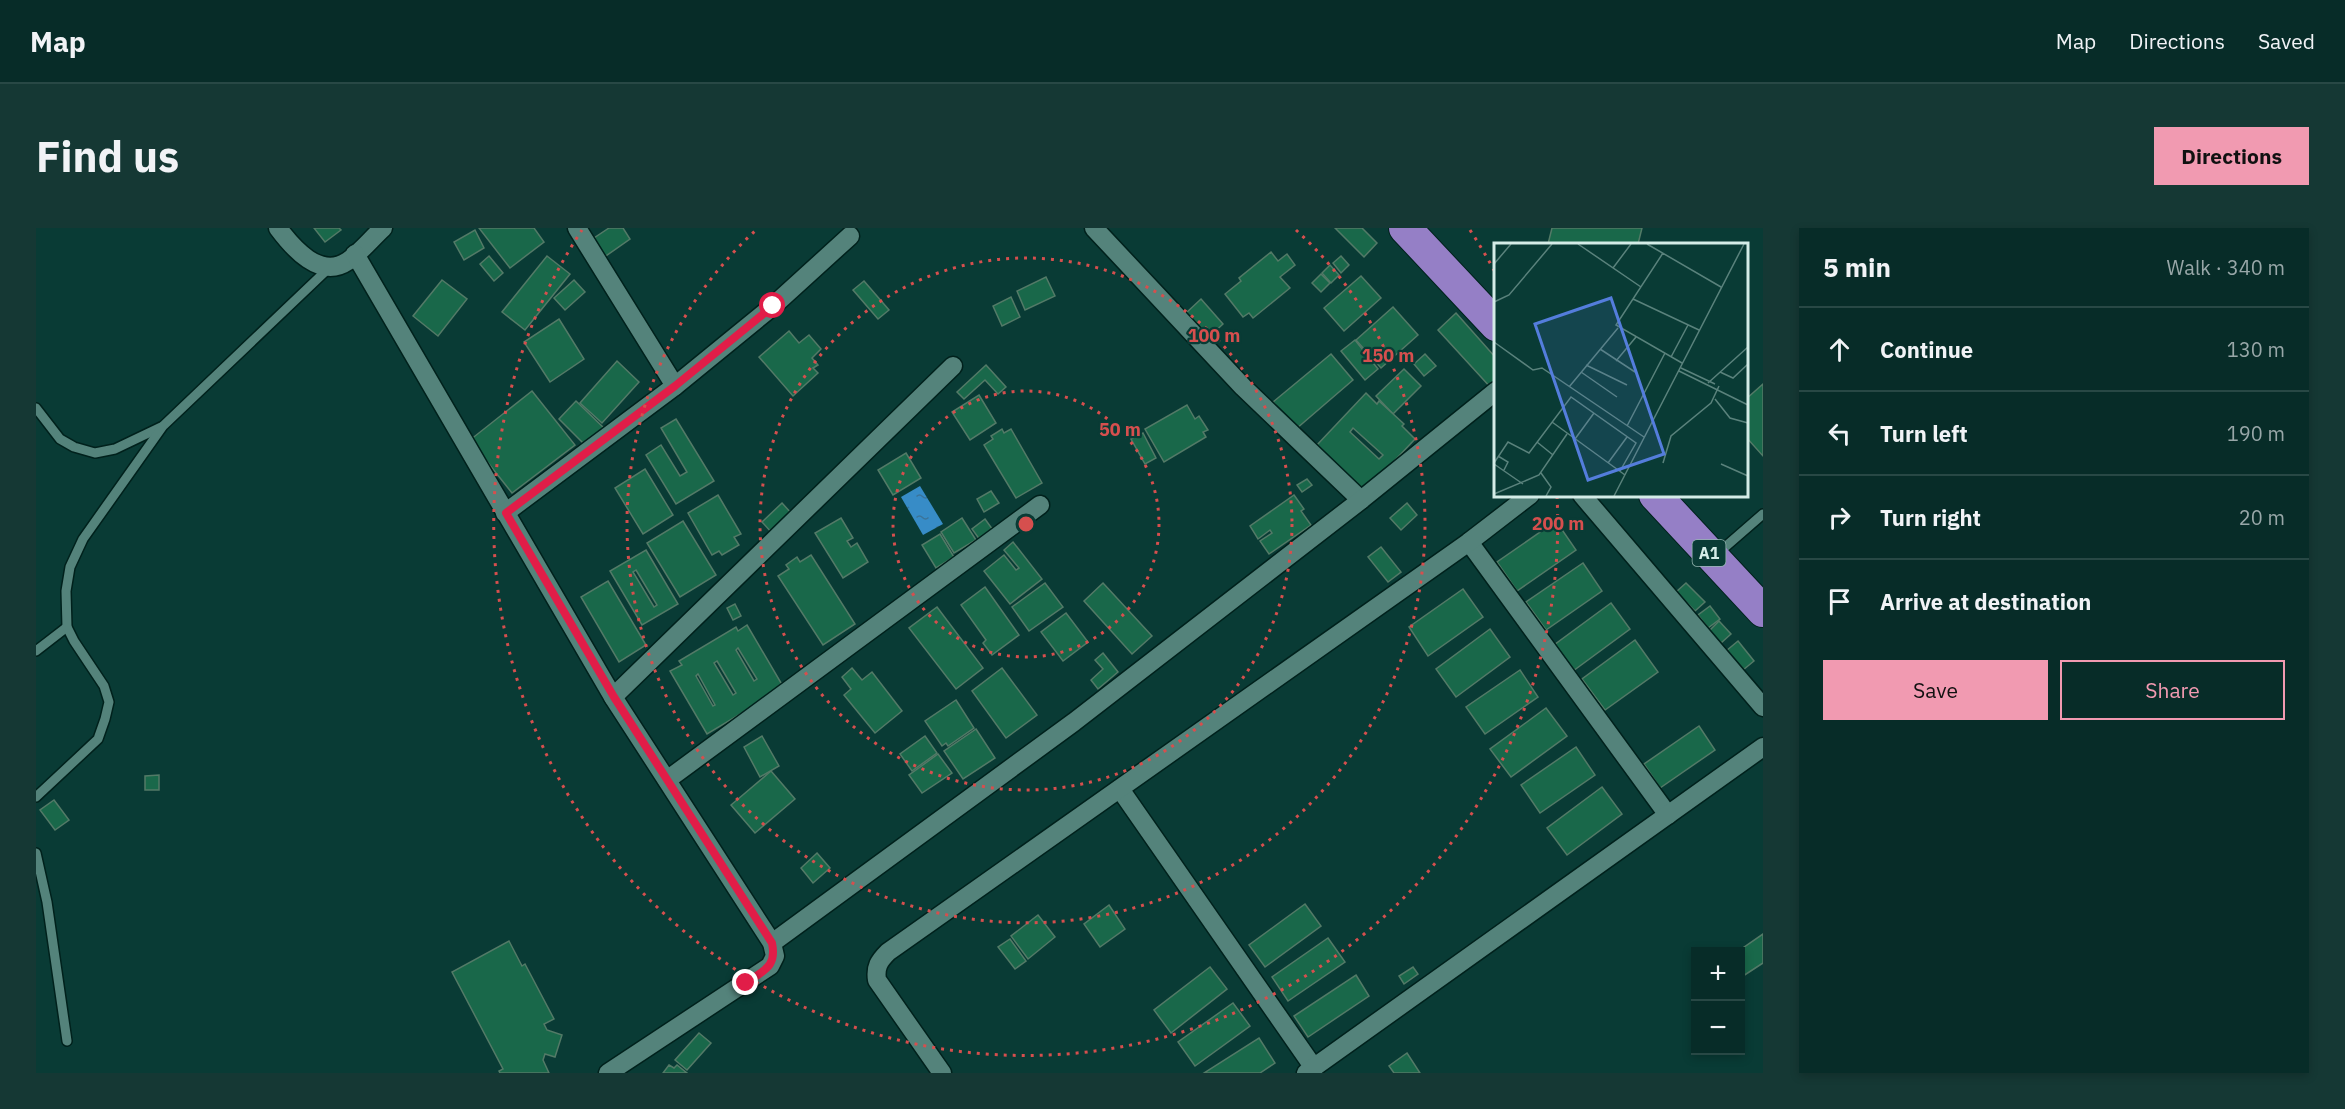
<!DOCTYPE html>
<html lang="en">
<head>
<meta charset="utf-8">
<style>
	body { margin:0; font-family:"IBM Plex Sans",sans-serif; background:#153834; color:#f1f3f6 }
	.controls { position:absolute; right:18px; bottom:18px; display:grid; overflow:hidden; border-radius:0px; box-shadow:0 3px 9px #0003 }
	.controls button { width:54px; height:54px; display:grid; place-items:center; padding:0; border:0; border-bottom:2px solid #284845; background:#072c28; color:#f1f3f6; font:30px sans-serif }
	.stop { position:absolute; width:18px; height:18px; margin:-14px; border:4px solid #e11d48; border-radius:50%; background:#fff }
	.stop.end { background:#e11d48; border-color:#fff; box-shadow:0 2px 6px #0008 }
	.list { margin:0; padding:0; list-style:none }
	h2 { display:flex; justify-content:space-between; align-items:center; height:78px; margin:0; padding:0 24px; font-size:26px }
	h2 small { font-size:20px; font-weight:400; color:#98a7a8 }
	.list li { display:grid; grid-template-columns:39px 1fr auto; gap:18px; align-items:center; box-sizing:border-box; height:84px; padding:0 24px; border-top:2px solid #284845 }
	.list b { display:block; font-size:22px; white-space:nowrap }
	.list em { font-size:20px; font-style:normal; color:#98a7a8 }
	.actions { display:flex; gap:12px; padding:18px 24px }
	.actions a { flex:1; padding:14px 0; border:2px solid #f19ab1; border-radius:0px; text-align:center; font-size:21px; color:#f19ab1 }
	.actions .main { background:#f19ab1; color:#111 }
	.icon { flex:none; width:33px; height:33px; fill:none; stroke:currentColor; stroke-width:2; stroke-linecap:round; stroke-linejoin:round }
	.map { position:relative; flex:none; width:1727px; height:845px; overflow:hidden; border-radius:0px }
	header { display:flex; align-items:center; gap:36px; box-sizing:border-box; height:84px; padding:0 30px; background:#072c28; border-bottom:2px solid #284845 }
	header strong { font-size:28px }
	nav { display:flex; gap:33px; margin-inline-start:auto; font-size:21px }
	.intro { display:flex; align-items:center; justify-content:space-between; box-sizing:border-box; height:144px; padding:0 36px }
	h1 { margin:0; font-size:42px }
	.button { padding:15px 27px; border-radius:0px; background:#f19ab1; color:#111; font-size:21px; font-weight:700 }
	main { display:flex; gap:36px; padding:0 36px }
	aside { flex:1; background:#072c28; border-radius:0px; box-shadow:0 3px 9px #0003 }
	.map>svg:first-child { display:block }
	.water { fill:url(#water-ripples) }
	.building { fill:#19684a; stroke:#537a67; stroke-width:1.5; fill-rule:evenodd }
	.lines { fill:none; stroke-linecap:round; stroke-linejoin:round }
	.service-casing { stroke:#00211c; stroke-width:12 }
	.minor-casing { stroke:#00211c; stroke-width:21 }
	.trunk-casing { stroke:#00211c; stroke-width:34 }
	.service { stroke:#54837b; stroke-width:9 }
	.minor { stroke:#54837b; stroke-width:18 }
	.trunk { stroke:#957fc6; stroke-width:32 }
	.route { stroke:#e11d48; stroke-width:8 }
	.ring { fill:none; stroke:#d64f4e; stroke-width:3; stroke-dasharray:3 6 }
	.labels { text-anchor:middle; stroke-width:4.5; stroke-linejoin:round; paint-order:stroke }
	.shield { fill:#093b35; stroke:#97b7b2; stroke-width:1.5 }
	.shield-label { font-size:16px; font-weight:bold; fill:#d4ece7 }
	.inset-road { fill:none; stroke:#5a827c; stroke-width:1.5 }
	.view { fill:#547ddc; fill-opacity:0.15; stroke:#547ddc; stroke-width:3 }
	.inset-edge { fill:none; stroke:#d4ece7; stroke-width:3 }
	.centre { fill:#d64f4e; stroke:#093b35; stroke-width:3 }
	.ring-label { font-size:18px; text-anchor:middle; font-weight:bold; fill:#d64f4e; stroke:#093b35; stroke-width:4.5; stroke-linejoin:round; paint-order:stroke }
</style>
</head>
<body>
<header>
<strong>Map</strong>
<nav><a>Map</a><a>Directions</a><a>Saved</a></nav>
</header>
<div class="intro"><h1>Find us</h1><a class="button">Directions</a></div>
<main>
<div class="map">
<svg width="1727" height="845" viewBox="0 0 1727 845">
	<defs>
		<pattern id="water-ripples" width="26" height="14" patternUnits="userSpaceOnUse" patternTransform="scale(1.5)"><rect width="26" height="14" fill="#378cc7"/><path d="M2 4q2-2 4 0t4 0M15 11q2-2 4 0t4 0" fill="none" stroke="#3a749a"/></pattern>
	</defs>
	<rect width="100%" height="100%" fill="#093b35"/>
	<path class="water" d="M884 258 907 296 887 307 865 269Z"/>
	<g class="building">
		<path d="M278 0H303L305 2 289 14Z"/>
		<path d="M443 0H498L508 14 474 40Z"/>
		<path d="M573 0H587L594 11 567 30 555 12Z"/>
		<path d="M1299 0H1326L1341 15 1328 29Z"/>
		<path d="M1516 0H1606L1602 16H1512Z"/>
		<path d="M439 2 448 20 428 32 418 14Z"/>
		<path d="M1235 24 1242 33 1251 26 1259 37 1244 49 1254 60 1217 90 1213 85 1207 89 1189 66 1205 53 1203 50Z"/>
		<path d="M453 28 467 45 458 53 444 36Z"/>
		<path d="M511 28 534 46 489 102 466 84Z"/>
		<path d="M1305 28 1313 37 1305 45 1297 35Z"/>
		<path d="M1294 37 1303 47 1295 55 1286 45Z"/>
		<path d="M1285 46 1294 55 1285 64 1276 55Z"/>
		<path d="M1325 48 1345 70 1308 103 1288 80Z"/>
		<path d="M1010 49 1019 68 989 82 981 63Z"/>
		<path d="M406 52 431 71 402 108 377 88Z"/>
		<path d="M538 52 549 64 529 82 518 70Z"/>
		<path d="M828 53 853 82 842 91 817 62Z"/>
		<path d="M975 69 984 89 966 98 957 78Z"/>
		<path d="M1165 71 1187 96 1172 110 1150 85Z"/>
		<path d="M1357 79 1382 107 1345 140 1320 112Z"/>
		<path d="M1420 85 1460 130V158L1456 161 1402 102Z"/>
		<path d="M523 91 548 131 514 154 488 114Z"/>
		<path d="M753 103 763 115 773 107 785 121 776 130 782 137 777 140 782 145 757 168 723 129Z"/>
		<path d="M1319 112 1342 141 1329 152 1305 123Z"/>
		<path d="M1295 126 1317 152 1260 201 1237 174Z"/>
		<path d="M1389 126 1400 138 1388 148 1378 136Z"/>
		<path d="M581 133 603 154 566 195 544 175Z"/>
		<path d="M950 137 970 159 962 166 949 152 928 171 921 164Z"/>
		<path d="M1368 141 1385 158 1357 186 1340 168Z"/>
		<path d="M1727 156V228L1710 209V171Z"/>
		<path d="M496 163 539 217 476 265 434 212Z"/>
		<path d="M1330 165 1341 176 1343 173 1368 196 1366 198 1379 211 1329 264 1280 218ZM1317 200 1347 227 1343 231 1314 204Z"/>
		<path d="M943 167 960 195 934 212 916 184Z"/>
		<path d="M540 173 570 202 552 220 523 191Z"/>
		<path d="M1151 177 1159 191 1163 188 1172 202 1167 204 1170 209 1128 234 1109 201Z"/>
		<path d="M640 191 678 253 640 276 610 227 625 217 644 248 651 244 625 200Z"/>
		<path d="M966 201 968 205 975 201 1006 255 980 270 948 217 957 211 955 208Z"/>
		<path d="M1107 205 1120 230 1109 236 1095 211Z"/>
		<path d="M870 225 885 250 857 267 842 242Z"/>
		<path d="M609 241 637 287 607 306 579 260Z"/>
		<path d="M1271 251 1276 257 1266 264 1261 257Z"/>
		<path d="M955 263 963 275 948 284 941 271Z"/>
		<path d="M682 267 705 306 698 309 703 317 686 327 683 323 676 327 652 285Z"/>
		<path d="M1258 267 1268 281 1265 283 1275 297 1233 326 1224 313 1236 305 1234 302 1222 311 1214 298Z"/>
		<path d="M746 275 756 286 736 305 726 294Z"/>
		<path d="M1371 275 1381 287 1365 302 1354 290Z"/>
		<path d="M805 290 817 310 811 313 815 319 821 315 832 334 807 350 779 305Z"/>
		<path d="M926 290 940 312 918 325 905 304Z"/>
		<path d="M949 291 957 302 944 312 936 301Z"/>
		<path d="M647 293 680 347 644 369 611 315Z"/>
		<path d="M1520 293 1540 322 1481 363 1461 334Z"/>
		<path d="M904 306 918 329 900 340 886 317Z"/>
		<path d="M977 314 1006 351 974 376 948 343 968 327 980 342 983 340 968 322Z"/>
		<path d="M1345 319 1365 344 1352 354 1332 329Z"/>
		<path d="M610 322 642 376 606 397 574 343ZM600 342 621 377 618 379 597 344Z"/>
		<path d="M775 327 819 396 787 417 742 348 753 341 750 337 761 329 764 334Z"/>
		<path d="M1547 335 1566 363 1510 402 1490 374Z"/>
		<path d="M572 353 610 417 583 434 545 369Z"/>
		<path d="M1009 355 1027 379 993 403 976 379Z"/>
		<path d="M1067 355 1116 408 1096 426 1048 373Z"/>
		<path d="M1650 355 1669 374 1659 383 1640 364Z"/>
		<path d="M949 359 983 407 956 427 947 415 950 412 925 377Z"/>
		<path d="M1427 361 1447 389 1392 428 1373 399Z"/>
		<path d="M1575 375 1594 401 1537 443 1518 417Z"/>
		<path d="M699 376 705 388 697 392 691 380Z"/>
		<path d="M1674 378 1684 391 1672 400 1662 387Z"/>
		<path d="M901 379 947 440 920 461 873 400Z"/>
		<path d="M1030 385 1052 414 1027 433 1005 404Z"/>
		<path d="M1683 393 1695 406 1685 415 1673 403Z"/>
		<path d="M711 397 748 460 671 506 634 443 646 437 643 433 700 399 702 403ZM702 420 721 451 718 453 700 422ZM681 433 700 465 697 467 678 435ZM662 446 679 477 677 478 660 448Z"/>
		<path d="M1454 401 1474 429 1420 469 1400 441Z"/>
		<path d="M1599 412 1622 444 1569 482 1546 451Z"/>
		<path d="M1702 413 1718 433 1707 442 1690 423Z"/>
		<path d="M1067 425 1082 444 1062 461 1055 452 1067 441 1059 432Z"/>
		<path d="M816 440 826 452 836 444 866 483 839 505 808 467 815 461 806 449Z"/>
		<path d="M966 440 1001 487 970 510 936 463Z"/>
		<path d="M1484 442 1502 469 1449 506 1430 479Z"/>
		<path d="M920 472 938 500 912 518 910 515 906 518 889 493Z"/>
		<path d="M1510 480 1531 508 1475 549 1454 521Z"/>
		<path d="M1663 498 1679 522 1624 560 1608 536Z"/>
		<path d="M940 501 959 530 927 551 908 523Z"/>
		<path d="M726 508 743 538 724 549 708 519Z"/>
		<path d="M889 508 901 525 876 543 864 526Z"/>
		<path d="M1540 519 1559 547 1504 585 1485 557Z"/>
		<path d="M902 526 916 545 886 565 873 547Z"/>
		<path d="M735 543 759 571 719 605 695 577Z"/>
		<path d="M123 547V562H109V548Z"/>
		<path d="M1566 559 1586 586 1531 627 1511 600Z"/>
		<path d="M18 572 33 592 19 602 4 582Z"/>
		<path d="M781 625 794 640 777 655 765 640Z"/>
		<path d="M1269 676 1285 698 1229 739 1213 717Z"/>
		<path d="M1073 677 1089 701 1064 719 1048 696Z"/>
		<path d="M1002 687 1019 709 992 731 975 708Z"/>
		<path d="M1727 706V735L1704 750V724H1701Z"/>
		<path d="M1292 710 1309 734 1252 773 1236 749Z"/>
		<path d="M974 711 990 733 979 741 962 719Z"/>
		<path d="M473 713 486 738 489 736 518 791 508 796 511 802 526 807 519 829 509 826 507 832 513 845H464L463 843 467 841 416 744Z"/>
		<path d="M1174 739 1191 761 1135 805 1118 782Z"/>
		<path d="M1377 739 1382 746 1368 756 1363 748Z"/>
		<path d="M1320 747 1333 768 1272 809 1258 788Z"/>
		<path d="M1197 775 1214 798 1159 838 1142 814Z"/>
		<path d="M663 805 675 815 651 842 639 832Z"/>
		<path d="M1223 810 1239 835 1224 845H1168Z"/>
		<path d="M1371 825 1384 845H1358L1353 838Z"/>
		<path d="M633 837 638 840 641 837 651 845H627Z"/>
	</g>
	<g class="lines">
		<g class="service-casing">
			<g id="service">
				<path d="M0 180 24 211 38 219 59 225 79 221 125 199"/>
				<path d="M1681 326 1727 286"/>
				<path d="M0 423 31 399"/>
				<path d="M0 569 62 511 69 491 73 474 68 458 38 413 31 399 30 363 34 339 47 311 127 198 294 39"/>
				<path d="M0 625 11 674 31 813"/>
			</g>
		</g>
		<g class="minor-casing">
			<g id="minor">
				<path d="M242 0C257 20 284 52 312 33 325 24 336 10 347 0"/>
				<path d="M541 0 639 158"/>
				<path d="M1058 0 1207 159 1325 272"/>
				<path d="M319 26 577 469 736 715 739 728 734 738 572 845"/>
				<path d="M1546 267 1727 479"/>
				<path d="M469 285 639 158 737 78 814 8"/>
				<path d="M1433 314 1632 587"/>
				<path d="M577 469 917 138"/>
				<path d="M631 552 1004 277"/>
				<path d="M1084 561 1278 840"/>
				<path d="M736 715 1038 494 1325 272 1460 163"/>
				<path d="M906 845 841 752C839 739 843 733 852 724L1433 314 1494 267"/>
				<path d="M1270 845 1727 519"/>
			</g>
		</g>
		<g class="trunk-casing">
			<g id="trunk">
				<path d="M1369 0 1460 97"/>
				<path d="M1619 267 1727 383"/>
			</g>
		</g>
		<use href="#service" class="service"/>
		<use href="#minor" class="minor"/>
		<use href="#trunk" class="trunk"/>
	</g>
	<g class="lines">
		<path class="route" d="M710 755C728 742 741 739 736 715L578 469 470 285 639 158 737 78"/>
	</g>
	<g class="ring">
		<circle cx="990" cy="296" r="133"/>
		<circle cx="990" cy="296" r="266"/>
		<path d="M1260 2A399 399 0 1 1 720 2"/>
		<path d="M1434 2A532 532 0 0 1 1460 46M1521 268A532 532 0 1 1 546 2"/>
	</g>
	<g class="labels">
		<rect class="shield" x="1656.5" y="312" width="33" height="26" rx="4.5"/>
		<g class="shield-label">
			<text x="1673" y="331">A1</text>
		</g>
	</g>
	<g transform="translate(1458 15)">
		<rect width="254" height="254" fill="#093b35"/>
		<path class="inset-road" d="M84 1 147 44M153 1 227 44M169 10 122 82 188 120M0 21 17 1M119 25 137 1M139 56 205 87M0 59 15 52 58 1M0 99 39 127 48 125 150 194M106 106 141 129M177 114 194 82M122 118 142 94M92 122 133 142M187 125 221 141M185 128 254 162M87 129 123 154M226 129 239 135 254 121M214 140 254 104M75 144 124 85M221 156 236 175 254 180M58 179 131 232M133 183 171 110M81 196 100 170M43 199 59 212M4 213 14 219 10 227M0 220 14 199 35 210 77 154 142 200 126 228M114 220 133 194M169 220 177 193 217 160 225 143M0 221 29 241M227 221 254 233M47 230 57 244 52 253M0 251 45 232 73 191M120 253 250 1"/>
		<path class="view" d="M117 55 170 211 94 237 41 81Z"/>
		<rect width="254" height="254" class="inset-edge"/>
	</g>
	<circle cx="990" cy="296" r="9" class="centre"/>
	<g class="ring-label">
		<text x="1178" y="114">100 m</text>
		<text x="1352" y="134">150 m</text>
		<text x="1084" y="208">50 m</text>
		<text x="1522" y="302">200 m</text>
	</g>
</svg>
<div class="controls">
<button>+</button>
<button>−</button>
</div>
<div class="stop" style="left:737px;top:78px"></div>
<div class="stop end" style="left:710px;top:755px"></div>
</div>
<aside>
<h2>5 min<small>Walk · 340 m</small></h2>
<ul class="list">
<li><svg class="icon" aria-label="ahead" viewBox="0 0 24 24"><path d="M12 20V5M6 11l6-6 6 6"/></svg><div><b>Continue</b></div><em>130 m</em></li>
<li><svg class="icon" aria-label="left" viewBox="0 0 24 24"><path d="M17 20v-9H6M10 6l-5 5 5 5"/></svg><div><b>Turn left</b></div><em>190 m</em></li>
<li><svg class="icon" aria-label="right" viewBox="0 0 24 24"><path d="M7 20v-9h11M14 6l5 5-5 5"/></svg><div><b>Turn right</b></div><em>20 m</em></li>
<li><svg class="icon" aria-label="arrive" viewBox="0 0 24 24"><path d="M6 21V4h12l-3 4 3 4H6"/></svg><div><b>Arrive at destination</b></div></li>
</ul>
<div class="actions"><a class="main">Save</a><a>Share</a></div>
</aside>
</main>
</body>
</html>
